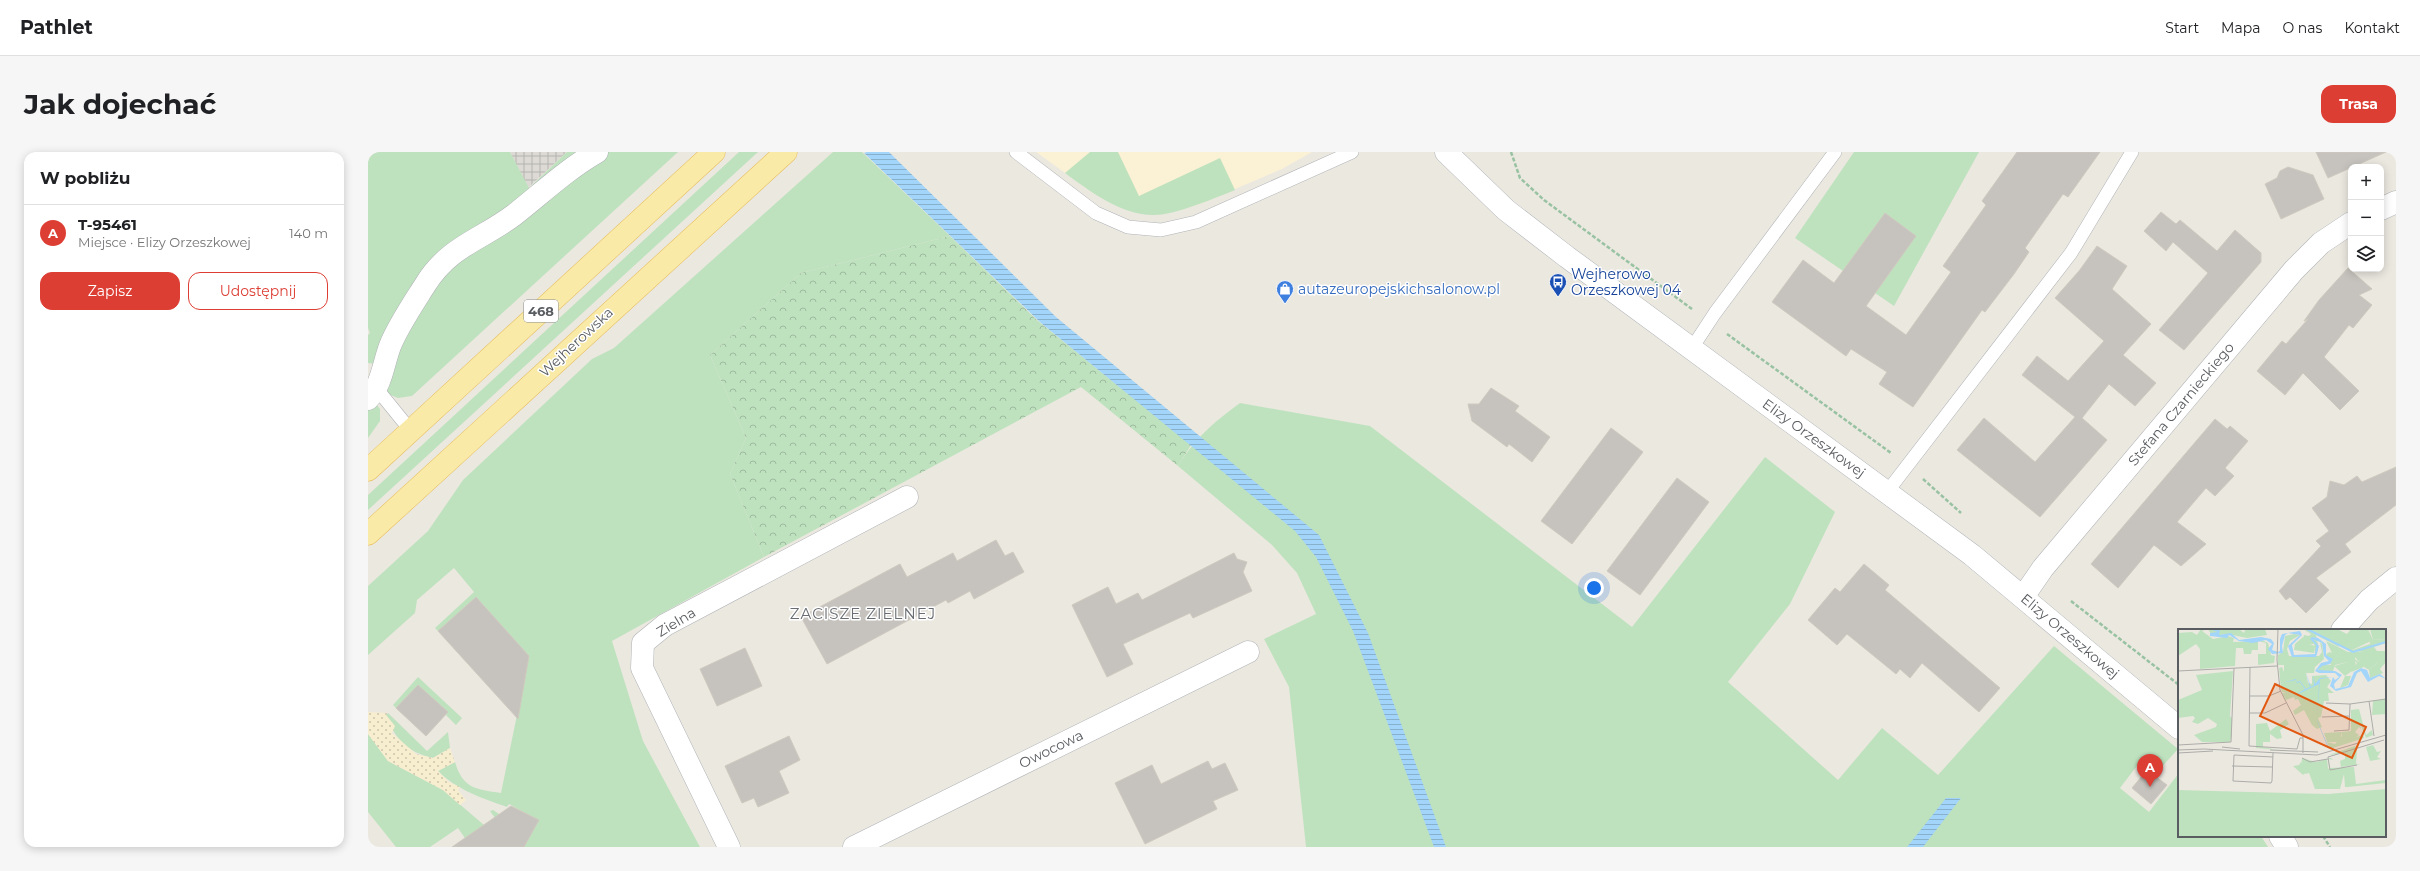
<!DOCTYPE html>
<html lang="pl">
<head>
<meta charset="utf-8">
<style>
	body { margin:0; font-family:Montserrat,sans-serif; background:#f6f6f6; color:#202124 }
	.controls { position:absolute; right:12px; top:12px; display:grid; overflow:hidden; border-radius:8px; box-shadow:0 2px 10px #0003 }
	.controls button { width:36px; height:36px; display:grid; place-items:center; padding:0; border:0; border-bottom:1px solid #e0e0e0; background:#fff; color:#202124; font:20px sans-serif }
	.you { position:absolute; left:1226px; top:436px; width:14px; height:14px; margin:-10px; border:3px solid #fff; border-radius:50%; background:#1a73e8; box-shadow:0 0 0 6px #1a73e833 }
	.badge { display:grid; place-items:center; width:26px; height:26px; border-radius:50%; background:#dd3e34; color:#fff; font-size:13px; font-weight:700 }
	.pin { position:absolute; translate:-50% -33px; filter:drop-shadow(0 1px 2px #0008) }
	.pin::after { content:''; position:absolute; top:21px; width:14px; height:12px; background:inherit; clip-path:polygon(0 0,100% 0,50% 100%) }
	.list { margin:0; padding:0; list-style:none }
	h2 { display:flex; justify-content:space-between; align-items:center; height:52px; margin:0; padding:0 16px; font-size:17px }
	h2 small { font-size:13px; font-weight:400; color:#757577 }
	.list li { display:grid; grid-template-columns:26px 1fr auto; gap:12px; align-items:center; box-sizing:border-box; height:56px; padding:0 16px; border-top:1px solid #e0e0e0 }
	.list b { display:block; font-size:15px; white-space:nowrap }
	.list p { margin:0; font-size:13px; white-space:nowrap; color:#757577 }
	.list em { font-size:13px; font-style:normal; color:#757577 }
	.actions { display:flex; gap:8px; padding:12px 16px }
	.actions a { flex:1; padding:9px 0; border:1px solid #dd3e34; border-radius:12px; text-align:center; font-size:14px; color:#dd3e34 }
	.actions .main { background:#dd3e34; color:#fff }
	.icon { flex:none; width:22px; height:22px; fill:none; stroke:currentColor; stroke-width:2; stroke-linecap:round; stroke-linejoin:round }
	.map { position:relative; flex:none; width:2028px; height:695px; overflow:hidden; border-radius:12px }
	header { display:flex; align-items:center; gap:24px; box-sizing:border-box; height:56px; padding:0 20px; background:#fff; border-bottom:1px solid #e0e0e0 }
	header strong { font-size:19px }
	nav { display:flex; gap:22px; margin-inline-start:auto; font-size:14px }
	.intro { display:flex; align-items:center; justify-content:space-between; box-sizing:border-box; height:96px; padding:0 24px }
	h1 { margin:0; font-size:28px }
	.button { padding:10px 18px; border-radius:12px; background:#dd3e34; color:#fff; font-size:14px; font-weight:700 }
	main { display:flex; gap:24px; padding:0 24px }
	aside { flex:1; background:#fff; border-radius:12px; box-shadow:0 2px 10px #0003 }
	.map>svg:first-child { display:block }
	.commercial { fill:#fbf1d5 }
	.industrial { fill:url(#industrial-grid) }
	.grass { fill:#bfe2be }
	.forest { fill:url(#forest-crowns) }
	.sand { fill:url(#sand-dots) }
	.water { fill:url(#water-rules) }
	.building { fill:#c6c3be; stroke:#cfcabf }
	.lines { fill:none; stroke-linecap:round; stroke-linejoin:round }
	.lane-casing { stroke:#b1b3b7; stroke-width:14 }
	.street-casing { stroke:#b1b3b7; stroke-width:23 }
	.secondary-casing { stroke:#b2b5ba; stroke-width:23 }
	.primary-casing { stroke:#e7bd5d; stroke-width:23 }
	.path { stroke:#98c2a2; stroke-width:2.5; stroke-dasharray:4 2; stroke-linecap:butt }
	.lane { stroke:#fff; stroke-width:13 }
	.street { stroke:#fff; stroke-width:22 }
	.secondary { stroke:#fff; stroke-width:22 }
	.primary { stroke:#f9eaa7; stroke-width:22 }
	.labels { text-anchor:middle; stroke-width:3; stroke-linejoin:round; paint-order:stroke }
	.shield { fill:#fff; stroke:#8b8d90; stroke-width:1 }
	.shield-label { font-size:13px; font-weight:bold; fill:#595c60 }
	.transit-label { font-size:14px; fill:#164399; stroke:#fff; text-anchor:start }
	.shop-label { font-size:14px; fill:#366cbe; stroke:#fff; text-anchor:start }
	.street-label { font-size:14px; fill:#595c60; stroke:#fff }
	.neighbourhood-label { font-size:15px; letter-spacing:1px; fill:#6a6e72; stroke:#fff }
	.inset-river { fill:none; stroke:#a2d5f9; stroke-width:2 }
	.inset-road { fill:none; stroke:#adaca9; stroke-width:1 }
	.view { fill:#e15910; fill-opacity:0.15; stroke:#e15910; stroke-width:2 }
	.inset-edge { fill:none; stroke:#595c60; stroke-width:2 }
</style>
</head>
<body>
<header>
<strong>Pathlet</strong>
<nav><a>Start</a><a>Mapa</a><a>O nas</a><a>Kontakt</a></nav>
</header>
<div class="intro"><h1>Jak dojechać</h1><a class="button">Trasa</a></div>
<main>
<aside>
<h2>W pobliżu<small></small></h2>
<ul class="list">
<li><span class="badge">A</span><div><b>T-95461</b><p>Miejsce · Elizy Orzeszkowej</p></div><em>140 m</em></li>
</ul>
<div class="actions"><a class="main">Zapisz</a><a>Udostępnij</a></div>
</aside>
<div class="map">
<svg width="2028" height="695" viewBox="0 0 2028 695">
	<defs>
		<pattern id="industrial-grid" width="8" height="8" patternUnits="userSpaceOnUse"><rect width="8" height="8" fill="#dddad5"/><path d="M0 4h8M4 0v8" fill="none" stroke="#b6b4b0"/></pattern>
		<pattern id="forest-crowns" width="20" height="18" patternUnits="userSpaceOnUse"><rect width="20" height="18" fill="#bfe2be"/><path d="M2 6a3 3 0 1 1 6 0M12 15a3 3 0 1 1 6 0" fill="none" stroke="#9eba9e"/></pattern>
		<pattern id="sand-dots" width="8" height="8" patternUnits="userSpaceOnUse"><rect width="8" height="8" fill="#f7edcf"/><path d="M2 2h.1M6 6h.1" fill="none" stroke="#cbc3ab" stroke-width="1.8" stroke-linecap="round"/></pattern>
		<pattern id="water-rules" width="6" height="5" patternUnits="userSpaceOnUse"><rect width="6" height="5" fill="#a2d5f9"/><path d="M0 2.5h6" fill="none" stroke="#87b0cd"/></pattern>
	</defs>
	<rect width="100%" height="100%" fill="#ebe8e0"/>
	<path class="commercial" d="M668 0H944L914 17 832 52 796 62H777L759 58 725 41Z"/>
	<path class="industrial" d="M142 0H199L160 36Z"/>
	<g class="grass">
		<path d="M0 0H142L161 36 199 0H215L111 78 7 212 0 211V183L2 181 0 176Z"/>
		<path d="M238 0H310L44 244 30 246 20 242 15 226 80 111Z"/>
		<path d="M371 0H390L0 358V343Z"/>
		<path d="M465 0H494L582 84 433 121 342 203 378 286 362 322 396 405 244 489 275 589 332 695H148L122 659 125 658 134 664 170 668 141 652 139 655C114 646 89 638 70 619L87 610C95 637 108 637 133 641L161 504 108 445 70 479 67 476 106 440 86 416 49 448 47 461 0 503V434L60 379 95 328 224 207 246 196Z"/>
		<path d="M722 0H750L771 44 852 6 867 38C845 47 821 57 797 62 761 69 724 41 697 21Z"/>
		<path d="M1486 0H1611L1526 154 1427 86Z"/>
		<path d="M5 248 12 257V269L0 286V253Z"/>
		<path d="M872 251 1002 274 1264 475 1397 305 1467 360 1422 452 1360 530 1470 628 1514 576 1570 623 1686 494 1810 597 1791 618 1775 606 1752 636 1781 660 1811 621V684H1893L1900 695H938L921 535 896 487 948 462 929 421 904 393 810 314C829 284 844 272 872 251Z"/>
		<path d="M50 525 94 566 88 573 78 563 80 560 50 533 28 556 25 553Z"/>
		<path d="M20 561 59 599 80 580 82 596 65 606C39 600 27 587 18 563Z"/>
		<path d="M0 582 20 609 75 638 116 673 103 695 90 676 62 695H28L0 660Z"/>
	</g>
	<path class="forest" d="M582 84 670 169 823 293 810 314 713 235 396 405 362 322 378 286 342 203 433 121Z"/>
	<path class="sand" d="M0 560 20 561 18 563 27 574 24 581 48 602 65 606 82 596 87 610 70 619 81 630 92 635 90 638 98 648 92 653 75 638 20 609 0 582Z"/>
	<g class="water">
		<path d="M499 0H521L688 165 951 383 1000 481 1078 695H1066L985 479 948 405 927 379 673 171 496 1Z"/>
		<path d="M1578 646H1593L1555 695H1539Z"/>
	</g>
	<g class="building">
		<path d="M1649 0H1732L1700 45 1695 42 1657 96 1661 100 1646 122 1617 160 1614 158 1545 255 1511 232 1519 220 1483 197 1478 204 1404 150 1435 108 1466 131 1517 61 1548 84 1498 154 1538 183 1583 120 1575 114 1618 53 1614 49Z"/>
		<path d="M1948 0H2018L1960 26Z"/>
		<path d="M1920 15 1945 23 1956 47 1913 67 1897 32 1909 26 1912 19Z"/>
		<path d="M1793 60 1808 72 1812 68 1849 99 1867 78 1893 101V110L1816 198 1791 178 1840 121 1805 90 1798 99 1776 79Z"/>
		<path d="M1729 94 1759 114 1744 137 1783 172 1755 203 1788 231 1767 254 1741 232 1714 266 1739 288 1672 365 1589 298 1616 266 1667 310 1707 265 1654 223 1669 204 1700 229 1736 189 1687 146 1711 119Z"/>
		<path d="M1980 116 2004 137 1991 143 2004 153 1985 176 1981 173 1956 205 1991 239 1972 258 1935 221 1917 243 1889 219 1914 189 1918 192 1940 167 1936 169 1951 148Z"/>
		<path d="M1123 236 1151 254 1147 259 1182 285 1164 310 1141 292 1139 295 1104 269 1100 252H1111Z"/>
		<path d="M1847 267 1859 277 1862 274 1880 289 1857 316 1866 324 1847 344 1838 336 1809 370 1838 392 1813 414 1786 393 1750 436 1723 412Z"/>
		<path d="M1243 276 1275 300 1204 392 1173 369Z"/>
		<path d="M2028 315V353L1977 392 1983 400 1948 426 1961 438 1938 461 1922 445 1918 448 1911 439 1953 394 1948 389 1961 379 1944 356 1959 345 1962 329 1976 333 1989 324 1994 330Z"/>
		<path d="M1309 326 1341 350 1272 443 1239 419Z"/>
		<path d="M628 388 637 404 645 400 656 420 606 447 602 439 580 451 578 448 459 512 433 465 532 412 539 425 585 401 589 409Z"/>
		<path d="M866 401 869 407 879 410 875 420 884 439 825 466 822 461 755 492 765 512 739 525 704 453 740 435 748 452 770 441 774 448Z"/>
		<path d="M1496 412 1521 433 1517 438 1632 536 1611 560 1554 511 1542 526 1532 517 1528 522 1479 482 1469 493 1440 468 1467 436 1472 440Z"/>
		<path d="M108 445 161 504 150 567 70 479Z"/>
		<path d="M377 496 394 534 349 554 332 517Z"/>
		<path d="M50 533 80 560 58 584 28 556Z"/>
		<path d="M421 584 432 608 411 619 421 641 390 655 386 646 374 651 357 614Z"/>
		<path d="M840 609 844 617 857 611 870 638 845 649 849 657 777 692 747 631 784 613 793 632Z"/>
		<path d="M1779 618 1799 633 1783 652 1764 636Z"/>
		<path d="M143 654 171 668 156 695H84Z"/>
	</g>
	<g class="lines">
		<g class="lane-casing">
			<g id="lane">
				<path d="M648 0 728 61 760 75 793 78 828 70 984 0"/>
				<path d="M1324 196 1347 161 1467 0"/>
				<path d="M9 237 43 279"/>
				<path d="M1519 340 1703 101 1764 0"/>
			</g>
		</g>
		<g class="street-casing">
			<g id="street">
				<path d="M2013 57 2028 50"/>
				<path d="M0 247C14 232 15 213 22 194 30 174 45 152 57 133 81 94 113 88 146 63 174 41 198 18 229 0"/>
				<path d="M1655 445 1675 416 1926 118 1953 91 1983 71"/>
				<path d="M1974 478 2001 448 2028 426"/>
				<path d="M361 695 274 516 275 491 297 473 539 345"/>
				<path d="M486 695 880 500"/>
			</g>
		</g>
		<g class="secondary-casing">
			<g id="secondary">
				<path d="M1078 0 1138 58 1199 105 1604 403 1811 576"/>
				<path d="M1912 684 1919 695"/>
			</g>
		</g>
		<g class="primary-casing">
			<g id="primary">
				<path d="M0 318 346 0"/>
				<path d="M0 382 418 0"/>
			</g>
		</g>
		<g class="path">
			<path d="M1143 0 1152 26 1176 48 1324 157"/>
			<path d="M1359 182 1523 301"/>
			<path d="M1555 327 1593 361"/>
			<path d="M1703 449 1811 533"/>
			<path d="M1955 684 1962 695"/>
		</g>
		<use href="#lane" class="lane"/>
		<use href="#street" class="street"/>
		<use href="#secondary" class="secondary"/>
		<use href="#primary" class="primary"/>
	</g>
	<defs>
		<g id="bus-pin" transform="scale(0.9)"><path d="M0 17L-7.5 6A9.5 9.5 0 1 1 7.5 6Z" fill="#1a4fb4" stroke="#fff"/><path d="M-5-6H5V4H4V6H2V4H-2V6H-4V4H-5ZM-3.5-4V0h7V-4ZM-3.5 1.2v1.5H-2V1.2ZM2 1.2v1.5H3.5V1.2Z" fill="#fff"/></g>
		<g id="shop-pin" transform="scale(0.9)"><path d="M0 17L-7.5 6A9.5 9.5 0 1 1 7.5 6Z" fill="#3f7fe0" stroke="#fff"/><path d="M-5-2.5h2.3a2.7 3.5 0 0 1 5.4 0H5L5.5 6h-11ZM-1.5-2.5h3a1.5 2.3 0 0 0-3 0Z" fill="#fff"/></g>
	</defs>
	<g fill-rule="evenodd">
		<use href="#bus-pin" x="1190" y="130"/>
		<use href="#shop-pin" x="917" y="137"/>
	</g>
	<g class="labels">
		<rect class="shield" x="156" y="148" width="34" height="22" rx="3"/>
		<g class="shield-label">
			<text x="173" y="164">468</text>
		</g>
		<g class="transit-label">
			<text x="1203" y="127">Wejherowo<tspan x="1203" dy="16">Orzeszkowej 04</tspan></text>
		</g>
		<g class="shop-label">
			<text x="930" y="142">autazeuropejskichsalonow.pl</text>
		</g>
		<g class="street-label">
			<text transform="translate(208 190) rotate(-43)" y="5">Wejherowska</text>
			<text transform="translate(1813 252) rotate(-50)" y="5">Stefana Czarnieckiego</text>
			<text transform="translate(1446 286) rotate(36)" y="5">Elizy Orzeszkowej</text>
			<text transform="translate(308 470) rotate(-31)" y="5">Zielna</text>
			<text transform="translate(1702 484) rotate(40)" y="5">Elizy Orzeszkowej</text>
			<text transform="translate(683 597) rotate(-26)" y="5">Owocowa</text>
		</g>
		<g class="neighbourhood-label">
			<text x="495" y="467">ZACISZE ZIELNEJ</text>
		</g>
	</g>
	<g transform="translate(1810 477)">
		<rect width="208" height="208" fill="#ebe8e0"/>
		<path d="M23 0H30L24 2 35 10 50 7 56 9 55 13 86 12 90 14 93 26 97 27 96 34 80 36V25H88V14L80 12V21H74L73 25H66L65 19H58L57 37 22 40V20L18 15 0 27V4L14 3 19 6ZM134 0H159L169 5 173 0H190L193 12 172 22ZM192 0H208V10L195 11ZM116 5 122 6 112 12 109 20 111 27H141L144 23 142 13 144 15 146 30 137 38 136 44H128L130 54 134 55V47L148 46 153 52 149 58 156 64H150L151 72H146L143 88 140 89 144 98 139 100 134 96 126 81 117 86 115 82 123 76 120 70 117 71 116 68 108 71 104 64 108 63H104L103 60 101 39 104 38 106 43V36H100V26L105 23 107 7ZM125 8 131 15 137 17 136 24 116 21 117 15ZM148 12 170 23 187 22 186 24 181 33 177 28 178 39 167 47 156 37 170 33 164 23 161 26H155ZM190 28H201L199 34 191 41 186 38ZM55 42 52 87 54 89V106L52 113H24L16 106 38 98 39 95 30 89 20 95 14 93 17 89 15 87 0 89V71L24 61 18 46ZM208 70V85L194 86 195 72ZM181 80 188 106 194 101 195 106 188 109 182 94 183 100 181 98 177 103 181 106 178 108 185 106 186 109 152 120 149 113 157 115 164 107V103L173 102V81ZM108 90 111 95 102 101 104 109 99 110 92 105V113H85V118L100 121 78 119V95L89 94 92 102ZM206 113 195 116 199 123 203 122 199 128 203 130 192 132 188 118ZM177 117 179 121 178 135H183L163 138 162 132 167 130V124L151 126ZM124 129 138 133 149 130 150 139 152 141 151 139 150 131 151 129H153L155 131 151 130V139L176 138 178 155 208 151V154L170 158H167L166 145 162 160H137L131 144 127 145 123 141Z" fill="#bfe2be"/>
		<path d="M30 0H61L66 4 67 1 64 0H87L89 6 69 9 50 5 34 7ZM125 0H134L160 13 161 18 138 6 140 16 139 25H137L136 15 127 16 125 10 126 6 131 7 133 5ZM190 0 195 11 208 10V14L196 18 199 22H208V33L202 40 205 44 192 49 191 41 199 34 200 28H190L188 37 173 43 179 34 175 29 181 33 186 22H172L192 15ZM165 22 171 26 170 33 157 36 155 42H140L142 36H153L148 25 152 23 158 26ZM167 47H173L170 56 162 59ZM144 98 146 104 164 103 162 113H149ZM123 133 128 136 139 139H127L128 143 125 146 115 137 121 136ZM208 160V208H0V161L150 165Z" fill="#bfe2be"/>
		<path d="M42 61 53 65 45 71 35 72 34 67ZM26 69 31 71 26 82 0 88V83L10 78V74Z" fill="#bfe2be"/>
		<path d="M31 0H42L41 6 53 4 61 11 83 8 93 10 96 14 94 21 100 23 102 22V10L104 5 122 2 124 6 114 16 116 26 137 25 138 16 132 10 134 8 140 9 148 15V26L155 30 152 35 144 37 140 41 157 42 164 46 156 55 157 60 170 57 176 43 183 39 189 41 192 49 202 45 208 50 201 47 190 53 183 42 179 44 173 58 158 62 152 57 155 48 142 50 139 91 151 119H150L139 92 141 55 116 67 127 60 122 53 107 59 119 54 118 51 103 54 118 50 119 53 122 52 128 60 132 58 128 44 133 58 136 56 135 46 137 55 142 49 155 48 157 51 161 48 157 44H141L137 42 143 34 151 32 146 27 144 14 135 10 141 17 138 28H114L110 17 122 6 110 4 107 6 104 17 105 24 94 25 90 20 94 15 88 11 75 14 61 12 51 6 49 9 32 7V4L40 3Z" fill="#a2d5f9"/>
		<path class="inset-river" d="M129 0 175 23 208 13"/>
		<path class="inset-road" d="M100 0 99 31 102 61 125 106V124M72 38 71 117 119 120 122 109H125M0 42 99 37M72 67H91L103 62M191 72 196 107M148 74 172 75 208 70M72 84H87L108 74M144 88 172 87M156 102 171 101 172 75M0 116 53 113 56 39M44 118 62 120M0 121 26 120 139 126 208 106M92 121 140 123M0 124 35 122M95 128 56 126 55 152 93 154 94 152 95 124M124 129 132 133 150 130M179 136 152 141 150 128 206 111M54 137 94 138"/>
		<path class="view" d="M97 55 188 98 174 129 82 87Z"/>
		<rect width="208" height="208" class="inset-edge"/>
	</g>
</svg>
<div class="controls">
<button>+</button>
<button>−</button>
<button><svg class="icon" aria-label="layers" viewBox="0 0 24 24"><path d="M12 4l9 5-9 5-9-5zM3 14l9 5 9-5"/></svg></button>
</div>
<div class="you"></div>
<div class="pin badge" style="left:1782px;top:635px">A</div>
</div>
</main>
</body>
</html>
